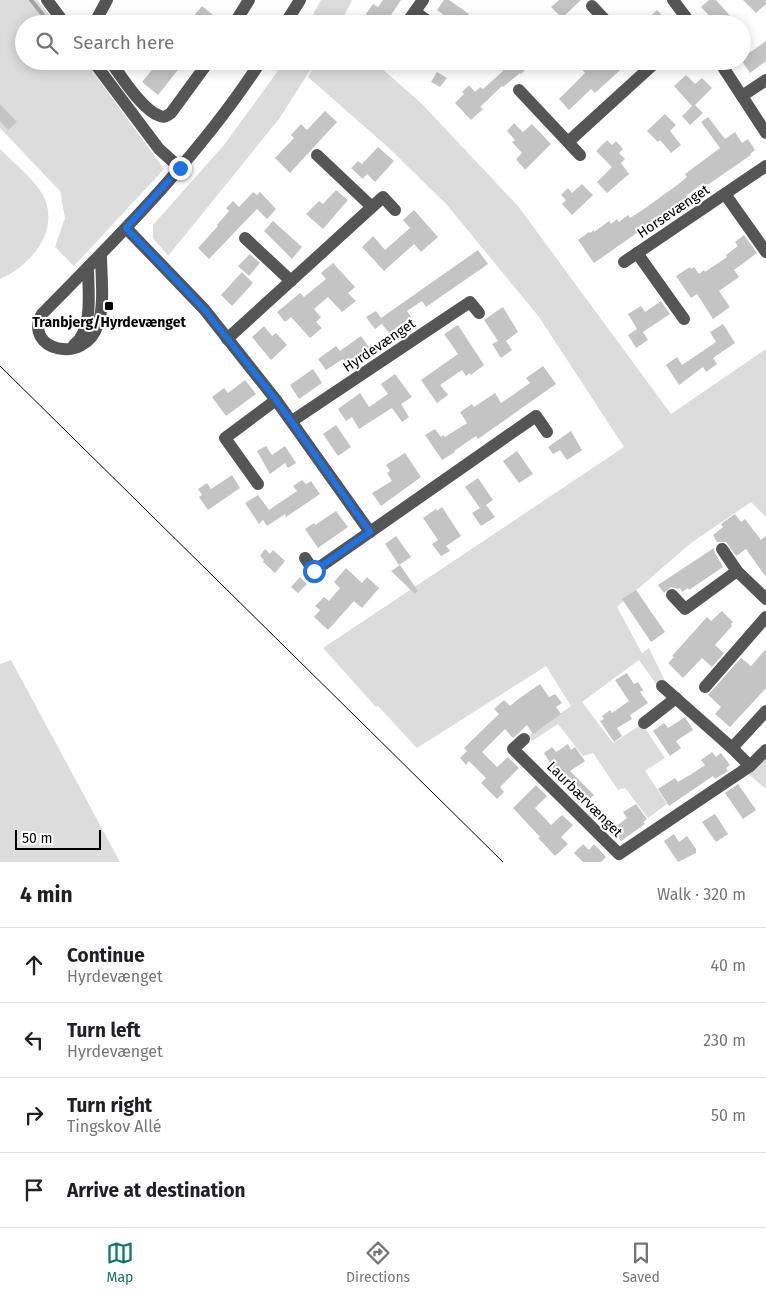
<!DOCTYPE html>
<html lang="en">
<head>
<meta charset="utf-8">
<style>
	body { margin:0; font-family:"Fira Sans",sans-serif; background:#f2f2f2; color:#202124 }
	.scale { position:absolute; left:15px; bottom:12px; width:86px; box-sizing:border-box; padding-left:5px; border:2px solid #000; border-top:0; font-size:14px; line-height:18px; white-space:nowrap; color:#000; -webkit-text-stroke:4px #fff; paint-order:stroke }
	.stop { position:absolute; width:15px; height:15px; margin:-11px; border:4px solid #1a73e8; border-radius:50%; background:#fff }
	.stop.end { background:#1a73e8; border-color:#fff; box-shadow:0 1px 5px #0008 }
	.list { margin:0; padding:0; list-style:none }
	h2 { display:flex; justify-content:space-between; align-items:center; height:65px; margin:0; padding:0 20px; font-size:21px }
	h2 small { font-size:16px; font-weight:400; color:#757577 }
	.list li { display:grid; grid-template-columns:32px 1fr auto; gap:15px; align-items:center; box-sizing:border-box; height:75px; padding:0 20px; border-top:1px solid #e0e0e0 }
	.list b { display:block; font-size:19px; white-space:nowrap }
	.list p { margin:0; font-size:16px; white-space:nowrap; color:#757577 }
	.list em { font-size:16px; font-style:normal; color:#757577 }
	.icon { flex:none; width:28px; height:28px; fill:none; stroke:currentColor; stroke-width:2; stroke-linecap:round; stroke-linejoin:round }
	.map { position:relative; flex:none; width:766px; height:862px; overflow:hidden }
	.search { position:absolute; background:#fff; box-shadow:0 2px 12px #0003; left:15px; right:15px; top:15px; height:55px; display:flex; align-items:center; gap:12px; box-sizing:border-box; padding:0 18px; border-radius:28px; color:#757577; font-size:19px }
	.sheet { height:365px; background:#fff }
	nav { display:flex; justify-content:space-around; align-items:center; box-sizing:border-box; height:70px; border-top:1px solid #e0e0e0; background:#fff; font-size:14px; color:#757577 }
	nav a { display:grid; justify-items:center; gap:2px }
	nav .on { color:#0f766e }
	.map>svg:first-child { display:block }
	.green { fill:#dcdcdc }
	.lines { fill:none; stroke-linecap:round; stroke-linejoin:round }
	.stream { stroke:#a3a3a3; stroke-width:4 }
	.building { fill:#c4c4c4 }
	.minor { stroke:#555; stroke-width:12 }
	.tram { stroke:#000; stroke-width:1 }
	.route { stroke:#1a73e8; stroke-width:6 }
	.poi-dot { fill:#000; stroke:#fff; stroke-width:2 }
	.labels { text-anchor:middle; stroke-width:4; stroke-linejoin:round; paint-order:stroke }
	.street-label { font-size:14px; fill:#000; stroke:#fff }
	.poi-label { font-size:14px; font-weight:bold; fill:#000; stroke:#fff }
</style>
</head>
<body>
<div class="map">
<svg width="766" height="862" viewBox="0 0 766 862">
	<rect width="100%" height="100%" fill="#fff"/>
	<g class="green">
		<path d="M0 0H37L57 24H24V61H85L164 169 74 266 55 247 65 218 60 191 0 128Z"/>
		<path d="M321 0H352L340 24H308Z"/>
		<path d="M285 61H316L279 119 168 256 153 238V225L224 145Z"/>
		<path d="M317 61H373L420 102 518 206 671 414 766 349V517L751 502 691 543 617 607 642 653 649 648 666 683 659 688 639 660 582 702 613 743 642 724 665 758 645 771 667 804 648 818 625 788 618 790 593 753 583 756 558 724 532 741 528 736 571 706 546 666 417 748 378 706 376 707 323 648 624 447 539 317 447 205 390 149 308 77Z"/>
		<path d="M0 149C12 161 38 183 44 197 60 232 30 266 0 279Z"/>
		<path d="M11 660 120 862H0V664Z"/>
		<path d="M766 757V789L747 773Z"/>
	</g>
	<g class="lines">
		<path class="stream" d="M31 0 50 24"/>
	</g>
	<g class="building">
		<path d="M383 0H401L385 24H378L366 14 373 4 378 7Z"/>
		<path d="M444 0H449L469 14 462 24H456L437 10Z"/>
		<path d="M559 0H581L562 18 551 7Z"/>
		<path d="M709 0H716L732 18 726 24H717L701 7Z"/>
		<path d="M743 0H766V4L756 13Z"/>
		<path d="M202 6 224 24H196L191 19Z"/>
		<path d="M657 10 670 24H642Z"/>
		<path d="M766 41V61L750 73 742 61V58Z"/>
		<path d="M159 61H185L158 95 142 82Z"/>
		<path d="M494 61H534L521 74 520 73 503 87 502 86 480 107 483 109 471 120 455 103 464 94 462 92 469 85 475 92 480 87 483 89 503 71Z"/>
		<path d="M586 61H630L595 93 591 89 569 110 559 99 585 73 580 67Z"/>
		<path d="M437 72 447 78 440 87 431 82Z"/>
		<path d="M686 75 695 84 702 78 712 88 695 105 703 113 690 125 682 116 692 106 674 86Z"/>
		<path d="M0 104 17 122 8 130 0 121Z"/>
		<path d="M325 111 337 122 290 173 275 158 294 138 291 135 301 124 307 130Z"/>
		<path d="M665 114 676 125 670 131 681 145 671 153 660 140 658 142 647 131Z"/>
		<path d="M708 117 725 139 735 132 742 143 748 139 755 150 750 154 751 155 703 188 700 185 686 196 687 198 594 263 578 240 589 232 590 233 594 230V232L609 221 611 224 617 219 619 222 628 215 630 218 644 209 680 183 687 177 685 174 720 148 701 122Z"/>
		<path d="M514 123 523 132 532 124 551 144 525 170 516 159 522 153 512 142 515 140 507 131Z"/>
		<path d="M607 140 612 145 616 141 623 149 619 153 625 159 621 163 629 174 607 193 597 182 612 167 596 151Z"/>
		<path d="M378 147 394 161 375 182 367 174 363 179 351 168 358 161 362 164Z"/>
		<path d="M582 184 593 195 572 215 562 204 566 200 561 195 568 188 572 193Z"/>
		<path d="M336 190 348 200 323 229 306 214 319 201 323 204Z"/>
		<path d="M253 192 257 195 260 192 276 209 267 219 257 209 209 259 198 248 218 226 217 225 229 211 226 208 233 201 239 207Z"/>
		<path d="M414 210 438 237 421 252 414 244 384 271 362 247 373 236 385 250 410 228 403 220Z"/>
		<path d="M273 221 302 247 292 259 264 231Z"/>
		<path d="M744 235 757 253 734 270 739 277 719 291 730 307 713 319 697 294 691 298 676 276 690 267 691 269 694 267 699 274 704 270 705 272 727 257 726 255 738 246 735 242Z"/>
		<path d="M478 250 488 264 426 307 422 301 407 311 411 317 389 333 382 324 375 329 366 317 376 311 381 318Z"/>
		<path d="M250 254 260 263 249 276 238 266Z"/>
		<path d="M333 263 355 287 348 293 356 301 342 312 328 297 314 309 321 317 316 322 322 328 310 338 291 317 285 322 277 312 300 293 304 297 326 279 321 273Z"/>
		<path d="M242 272 253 283 232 306 221 295Z"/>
		<path d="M661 301 670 314 643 332 648 340 636 348 628 335 637 329 628 314 641 306 645 312Z"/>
		<path d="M503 307 518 332 506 341 512 350 501 358 492 344 498 341 484 320Z"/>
		<path d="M723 324 735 343 713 358 717 364 706 372 703 367 679 385 666 365 677 357 682 365 716 342 710 332Z"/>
		<path d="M458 325 484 365 471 375 470 373 466 376 462 370 440 385 448 395 437 403 421 380 458 354 444 334Z"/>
		<path d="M264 326 272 336 276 333 287 345 271 360 252 337Z"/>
		<path d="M361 336 371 350 348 366 343 359 326 370 318 359 336 346 340 351Z"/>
		<path d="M543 366 556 384 478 439 476 436 454 451 455 452 442 460 425 435 435 429 441 437 443 435 445 437 467 423 460 412 472 404 474 407 495 393 501 403 530 383 526 378Z"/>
		<path d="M313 369 322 383 299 399 290 385Z"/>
		<path d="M395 374 412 397 401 404 409 417 402 422 392 408 359 429 352 417 346 421 338 409 360 393 369 407 388 394 381 384Z"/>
		<path d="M245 380 256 394 226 416 212 397 224 388 228 393Z"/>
		<path d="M336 425 351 447 338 456 323 434Z"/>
		<path d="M571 431 582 450 567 460 560 450 553 454 548 447Z"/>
		<path d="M266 446 272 455 285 446 296 463 288 468 285 463 270 474 257 451Z"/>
		<path d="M517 451 533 474 519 483 503 461Z"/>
		<path d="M405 453 421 477 381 506 372 493 392 481 387 473 390 471 386 465Z"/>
		<path d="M232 475 240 488 208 510 199 497 202 495 198 489 207 483 211 489Z"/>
		<path d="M478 478 493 500 486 505 495 517 481 526 472 513 480 508 465 487Z"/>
		<path d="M302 480 306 484 311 481 320 494 286 517 285 514 267 526 263 520 259 524 245 503 258 495 269 510 297 491 293 486Z"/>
		<path d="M442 507 461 536 446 546 450 551 441 556 432 544 438 540 423 518 436 509 437 511Z"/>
		<path d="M336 511 348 527 318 548 305 529 314 523 315 525Z"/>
		<path d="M735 514 741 522 745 519 761 540 766 536V577L746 549 736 556 726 542H717L713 535 723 527 721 524Z"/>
		<path d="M396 536 411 557 399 565 385 544Z"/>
		<path d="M714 548 715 553 723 567 689 590 688 588 682 592 680 588 678 589 671 587 664 593 658 585Z"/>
		<path d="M265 549 270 554 273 550 285 561 275 573 263 562 264 560 260 556Z"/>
		<path d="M400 565 418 591 415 594 391 571Z"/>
		<path d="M346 568 362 583 367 577 379 588 362 608 354 601 328 630 314 617 320 610 315 606 324 597 329 601 340 588 334 582Z"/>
		<path d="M300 577 307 584 298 593 291 587Z"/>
		<path d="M636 590 665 632 651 642 622 599Z"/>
		<path d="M722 611 733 622 731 624 732 626 715 645 724 653 712 667 702 658 683 678 668 663 674 657 672 656 707 617 711 621Z"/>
		<path d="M766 649V688L730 727 715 714 721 707 708 695 741 658 751 666Z"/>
		<path d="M627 673 634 684 638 682 643 690 640 692 648 703 630 715 632 719 617 728 622 736 614 742 600 721 604 719 602 716 610 710 612 713 629 701 615 680Z"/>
		<path d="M540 684 549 697 555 694 562 703 556 707 561 714 533 734 527 725 513 738 505 729 482 752 497 767 508 757 519 768 500 787 504 792 497 799 481 783 486 778 469 761 466 765 460 758 467 751 464 748 499 714 494 709 504 700 510 706 517 700Z"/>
		<path d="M685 717 693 730 676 741 681 748 670 756 653 731 664 723 668 728Z"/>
		<path d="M568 744 571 750 575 747 585 761 570 771 594 795 583 805 563 784 544 753 552 747 556 752Z"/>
		<path d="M712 752 716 757 721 753 730 765 726 768 728 771 715 779 713 776 669 806 658 789 675 778 678 782 690 775 705 765 701 760Z"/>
		<path d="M738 784 756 810 743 819 725 793Z"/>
		<path d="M536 785 547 796 535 808 551 825 562 815 573 825 561 837 568 844 555 856 538 838 540 837 513 808Z"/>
		<path d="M636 804 647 819 643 822 645 824 621 841 613 829 627 818 623 812Z"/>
		<path d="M715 814 728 834 716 842 702 822Z"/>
		<path d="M674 834 679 842 687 836 696 849V853L678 862 664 841Z"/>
		<path d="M583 844 589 850 594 844 606 857 601 862H583L574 853Z"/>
	</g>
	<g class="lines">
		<g class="minor">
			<path d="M47 0 65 24"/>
			<path d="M673 0 691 24"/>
			<path d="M592 6 609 24"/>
			<path d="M415 12 429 22"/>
			<path d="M94 24 107 0"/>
			<path d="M234 24 249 0"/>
			<path d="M285 24 300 0"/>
			<path d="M406 24 423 0"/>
			<path d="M93 61 159 149 180 168"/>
			<path d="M110 61C121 76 143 111 160 116 164 118 167 116 171 113L209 61"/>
			<path d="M719 61 766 133"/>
			<path d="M519 90 580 155"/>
			<path d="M742 96 766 80"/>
			<path d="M568 142 657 61"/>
			<path d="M317 155 372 207"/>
			<path d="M725 194 766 252"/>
			<path d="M126 228 204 309 276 400 370 532"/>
			<path d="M245 238 291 281"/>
			<path d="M637 253 684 319"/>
			<path d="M101 254C101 275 105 305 98 324 85 367 22 349 42 314 120 235 200 155 261 61"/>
			<path d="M624 262 766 166"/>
			<path d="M227 339 383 197 395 210"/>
			<path d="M74 345C94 329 88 290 88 267"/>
			<path d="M292 421 470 302 479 313"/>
			<path d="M258 484 225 438 276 400"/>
			<path d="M722 549 737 571 766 599"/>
			<path d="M305 558 314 571 536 416 547 432"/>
			<path d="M672 595 685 609 737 571"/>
			<path d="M705 687 766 617"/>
			<path d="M644 723 676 698"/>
			<path d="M524 739 513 749 619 854 750 766 732 748 662 686"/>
			<path d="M732 748 766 711"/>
			<path d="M750 766 766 750"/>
		</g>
		<path class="tram" d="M0 366 503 862"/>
	</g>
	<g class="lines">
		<path class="route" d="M180 168 126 228 204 309 276 400 370 532 314 571"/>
	</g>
	<rect class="poi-dot" x="104" y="301" width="10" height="10" rx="2.5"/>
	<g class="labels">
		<g class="street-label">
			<text transform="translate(673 211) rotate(-34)" y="5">Horsevænget</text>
			<text transform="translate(379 345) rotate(-34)" y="5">Hyrdevænget</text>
			<text transform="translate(585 799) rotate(45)" y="5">Laurbærvænget</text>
		</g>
		<g class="poi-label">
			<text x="109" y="327">Tranbjerg/Hyrdevænget</text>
		</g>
	</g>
</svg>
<div class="scale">50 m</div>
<div class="stop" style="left:314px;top:571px"></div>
<div class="stop end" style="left:180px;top:168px"></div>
<div class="search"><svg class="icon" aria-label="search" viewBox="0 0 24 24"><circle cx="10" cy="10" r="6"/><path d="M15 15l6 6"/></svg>Search here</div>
</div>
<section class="sheet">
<h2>4 min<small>Walk · 320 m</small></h2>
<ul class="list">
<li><svg class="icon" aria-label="ahead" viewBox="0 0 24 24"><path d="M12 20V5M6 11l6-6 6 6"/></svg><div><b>Continue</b><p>Hyrdevænget</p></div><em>40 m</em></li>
<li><svg class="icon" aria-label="left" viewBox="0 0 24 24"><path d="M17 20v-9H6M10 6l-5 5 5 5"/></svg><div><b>Turn left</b><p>Hyrdevænget</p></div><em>230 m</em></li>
<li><svg class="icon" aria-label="right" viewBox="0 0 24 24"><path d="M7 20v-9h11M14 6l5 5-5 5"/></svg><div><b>Turn right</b><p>Tingskov Allé</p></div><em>50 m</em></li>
<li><svg class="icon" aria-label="arrive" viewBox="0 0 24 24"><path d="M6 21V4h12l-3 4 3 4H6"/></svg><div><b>Arrive at destination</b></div></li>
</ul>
</section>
<nav>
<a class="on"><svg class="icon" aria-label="map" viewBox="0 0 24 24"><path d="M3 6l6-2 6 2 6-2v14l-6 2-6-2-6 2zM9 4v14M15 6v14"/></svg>Map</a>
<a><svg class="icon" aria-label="directions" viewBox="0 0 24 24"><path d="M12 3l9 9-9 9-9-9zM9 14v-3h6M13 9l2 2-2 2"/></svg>Directions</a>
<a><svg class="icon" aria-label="saved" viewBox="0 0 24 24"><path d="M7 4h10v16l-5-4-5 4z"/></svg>Saved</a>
</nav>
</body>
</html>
